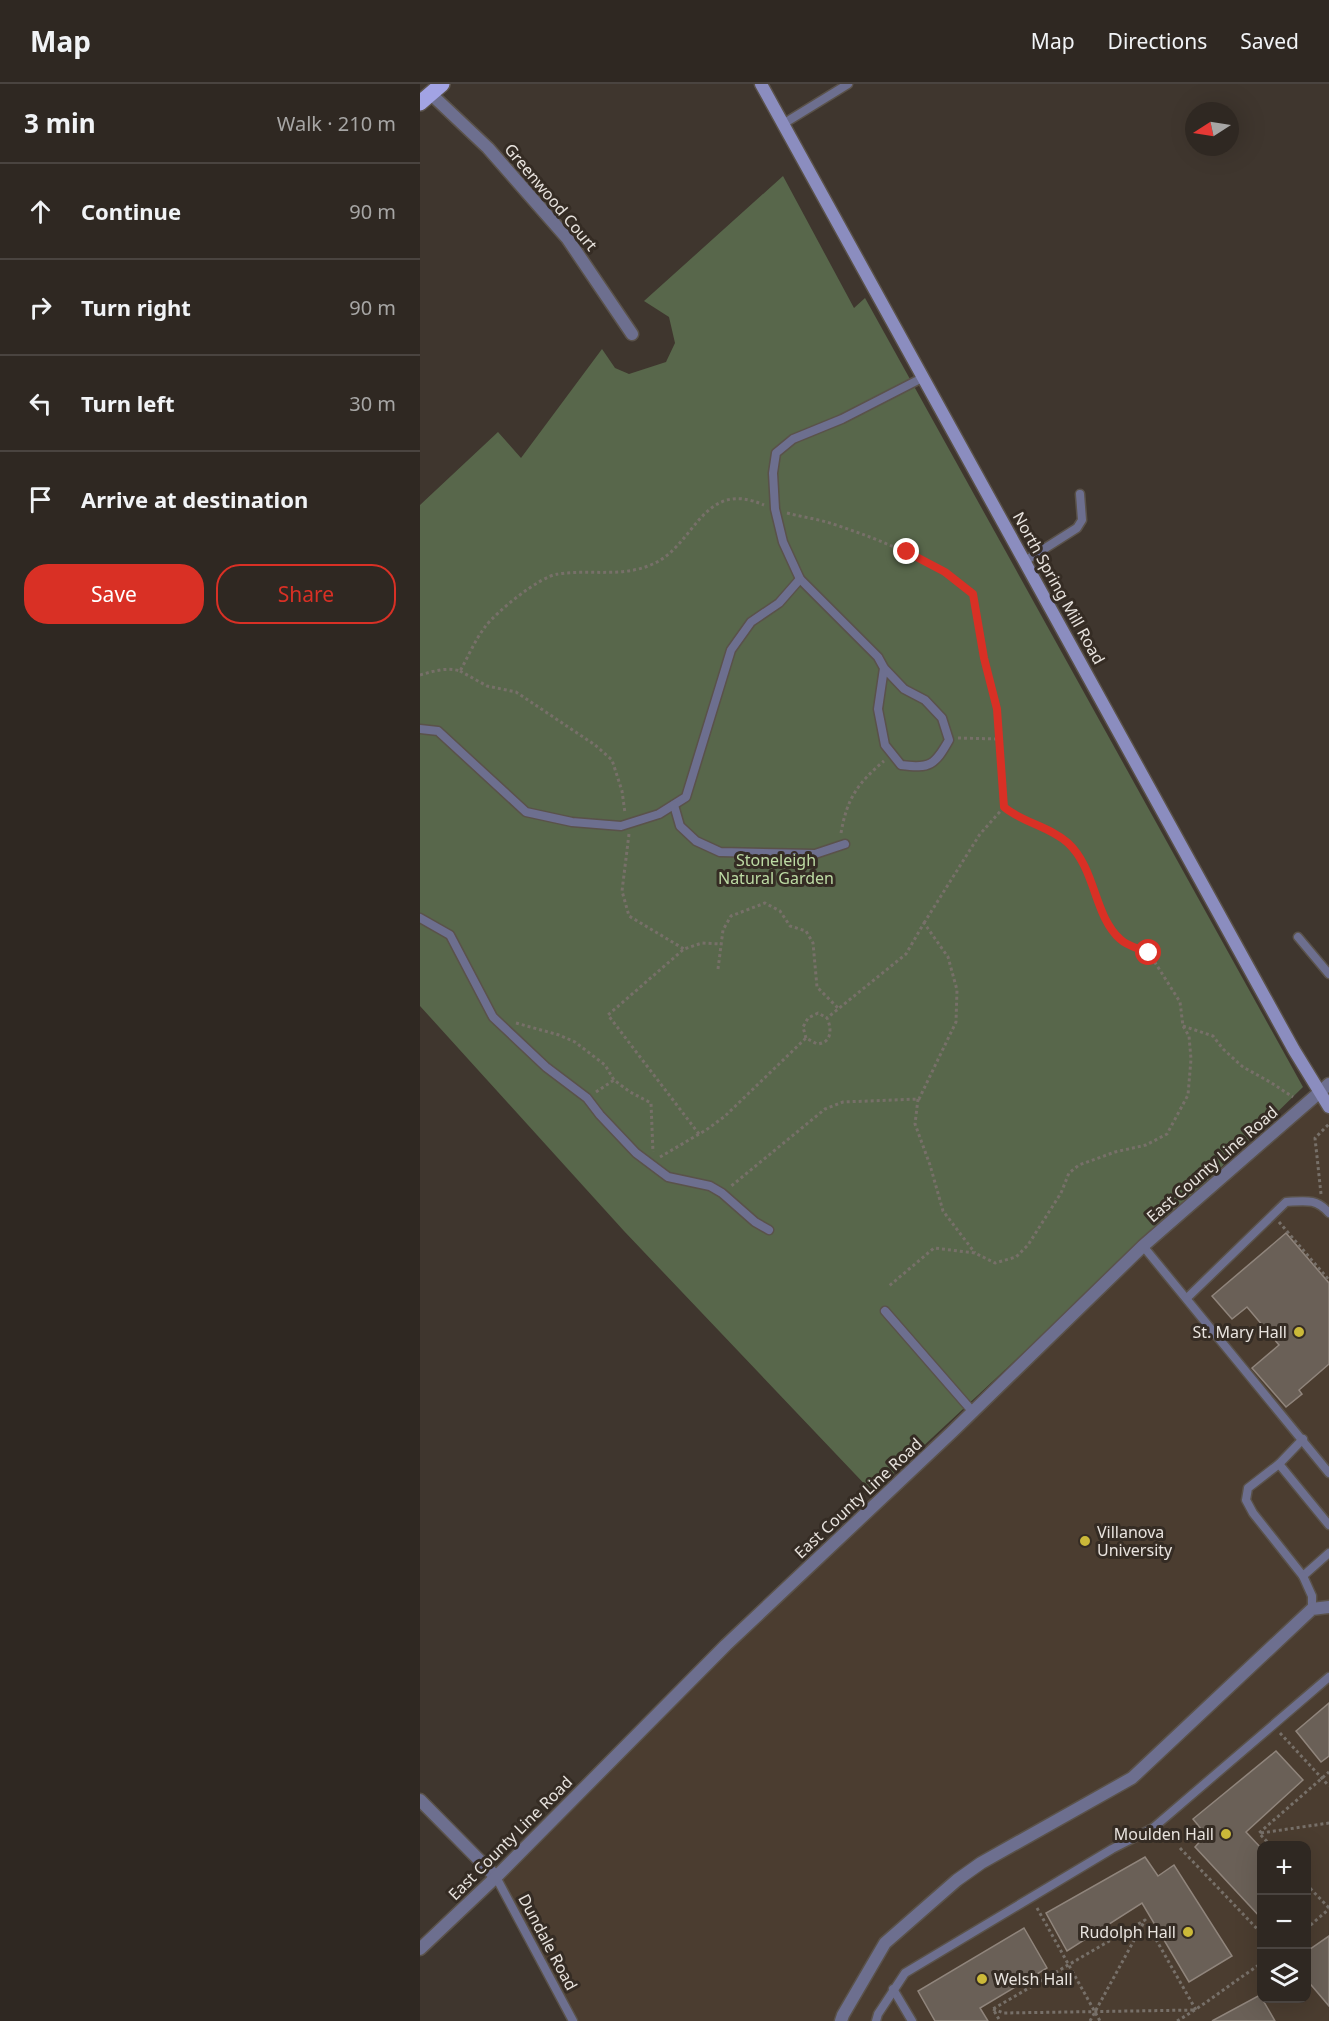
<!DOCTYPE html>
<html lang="en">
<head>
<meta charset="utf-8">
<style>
	body { margin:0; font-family:"Noto Sans",sans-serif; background:#3b342f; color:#f1f3f6 }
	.controls { position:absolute; right:18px; bottom:18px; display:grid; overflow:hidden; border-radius:12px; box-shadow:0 6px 24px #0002 }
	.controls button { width:54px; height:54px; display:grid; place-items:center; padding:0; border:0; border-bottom:2px solid #4a4440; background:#2f2822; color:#f1f3f6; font:30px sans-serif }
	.compass { position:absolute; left:765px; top:18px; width:54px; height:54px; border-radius:50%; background:#2f2822; box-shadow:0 6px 24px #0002; rotate:258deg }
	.stop { position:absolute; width:18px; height:18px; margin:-14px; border:4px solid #d93025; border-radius:50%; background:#fff }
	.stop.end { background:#d93025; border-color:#fff; box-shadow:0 2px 6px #0008 }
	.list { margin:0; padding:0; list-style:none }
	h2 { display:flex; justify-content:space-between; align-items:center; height:78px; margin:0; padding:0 24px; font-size:26px }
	h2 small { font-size:20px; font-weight:400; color:#a7a6a5 }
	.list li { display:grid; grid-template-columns:39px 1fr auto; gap:18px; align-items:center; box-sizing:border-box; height:96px; padding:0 24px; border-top:2px solid #4a4440 }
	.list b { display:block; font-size:22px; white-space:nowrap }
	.list em { font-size:20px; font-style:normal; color:#a7a6a5 }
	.actions { display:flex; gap:12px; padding:18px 24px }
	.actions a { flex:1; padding:14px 0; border:2px solid #d93025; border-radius:24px; text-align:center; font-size:21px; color:#d93025 }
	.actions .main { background:#d93025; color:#fff }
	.icon { flex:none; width:33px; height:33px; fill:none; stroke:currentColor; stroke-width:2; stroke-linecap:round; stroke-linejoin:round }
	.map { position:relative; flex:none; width:909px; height:1937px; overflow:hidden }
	header { display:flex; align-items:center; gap:36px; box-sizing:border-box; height:84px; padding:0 30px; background:#2f2822; border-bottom:2px solid #4a4440 }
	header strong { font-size:28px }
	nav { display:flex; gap:33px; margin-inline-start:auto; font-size:21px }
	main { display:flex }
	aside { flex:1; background:#2f2822 }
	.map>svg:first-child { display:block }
	.built { fill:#4b3d30; fill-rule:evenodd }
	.green { fill:#58674b }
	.building { fill:#6a6057; stroke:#90857c; stroke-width:1.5 }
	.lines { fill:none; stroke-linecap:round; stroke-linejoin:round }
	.service-casing { stroke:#5a524a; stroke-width:11 }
	.minor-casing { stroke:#5a524a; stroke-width:15 }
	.tertiary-casing { stroke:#5a524a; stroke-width:15 }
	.secondary-casing { stroke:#5a524a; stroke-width:15 }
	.primary-casing { stroke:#5a524a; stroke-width:18 }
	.path { stroke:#777069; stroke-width:3; stroke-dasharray:3 3; stroke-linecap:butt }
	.service { stroke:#6d6f8f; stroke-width:8 }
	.minor { stroke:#6d6f8f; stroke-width:12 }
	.tertiary { stroke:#6d6f8f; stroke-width:12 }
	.secondary { stroke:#8b8dbf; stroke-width:12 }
	.primary { stroke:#a2a3e4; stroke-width:15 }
	.route { stroke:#d93025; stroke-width:8 }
	.poi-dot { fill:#cbb939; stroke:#352c24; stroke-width:2 }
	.labels { text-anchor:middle; stroke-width:6; stroke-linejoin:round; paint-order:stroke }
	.street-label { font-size:16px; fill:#e8e3de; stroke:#352c24 }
	.park-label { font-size:16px; fill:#bddba4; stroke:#352c24 }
	.poi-label { font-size:16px; fill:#e8e3de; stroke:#352c24; text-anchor:end }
</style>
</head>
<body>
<header>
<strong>Map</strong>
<nav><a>Map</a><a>Directions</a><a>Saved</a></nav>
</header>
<main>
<aside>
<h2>3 min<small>Walk · 210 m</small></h2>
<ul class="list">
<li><svg class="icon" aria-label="ahead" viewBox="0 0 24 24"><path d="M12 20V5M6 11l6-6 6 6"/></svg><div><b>Continue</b></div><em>90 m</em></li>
<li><svg class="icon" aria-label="right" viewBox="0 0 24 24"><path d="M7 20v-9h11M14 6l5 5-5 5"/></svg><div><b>Turn right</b></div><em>90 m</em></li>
<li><svg class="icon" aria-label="left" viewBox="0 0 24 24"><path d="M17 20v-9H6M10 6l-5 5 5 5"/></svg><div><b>Turn left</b></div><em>30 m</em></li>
<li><svg class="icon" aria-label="arrive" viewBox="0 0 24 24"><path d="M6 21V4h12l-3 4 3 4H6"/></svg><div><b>Arrive at destination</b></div></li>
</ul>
<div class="actions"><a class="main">Save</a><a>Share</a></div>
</aside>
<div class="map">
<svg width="909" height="1937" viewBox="0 0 909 1937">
	<rect width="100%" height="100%" fill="#3f362e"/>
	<path class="built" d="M909 999V1937H153L76 1793 723 1162ZM842 1762H886V1914H842Z"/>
	<path class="green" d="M363 92 434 224 445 214 883 1003 782 1102 453 1409 204 1147 0 922V421L78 348 101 374 182 265 195 284 209 290 246 278 255 259 249 233 224 217Z"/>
	<g class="building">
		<path d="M866 1149 909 1199V1280L879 1306 882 1310 866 1323 832 1284 859 1261 827 1223 812 1235 792 1212Z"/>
		<path d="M909 1619V1672L901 1678 876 1647Z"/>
		<path d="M856 1667 883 1696 826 1748 842 1765V1835L775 1763 786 1751 773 1735Z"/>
		<path d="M725 1773 738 1792 754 1781 812 1872 769 1898 722 1819 647 1867 626 1829Z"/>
		<path d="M604 1844 627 1884 560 1924 568 1937H515L498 1907Z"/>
		<path d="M909 1852V1922L886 1895V1868Z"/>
		<path d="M840 1911 855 1937H792Z"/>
	</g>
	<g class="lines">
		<g class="service-casing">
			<g id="service">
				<path d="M363 40 428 0"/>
				<path d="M605 477 657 444 662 436 660 410"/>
				<path d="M464 584 458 625 465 661 481 681C510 685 515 681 529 656L522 634 505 616 484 605 464 584 458 573 380 495 363 458 355 425 353 389 356 369 373 355 422 335 504 293"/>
				<path d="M0 645 18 647 106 728 152 738 201 742 239 730 266 713 311 566 331 538 359 519 380 495"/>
				<path d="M254 721 260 742 276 757 300 768 395 770 425 760"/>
				<path d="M0 834 30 851 73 933 126 983 167 1014 180 1031 216 1069 248 1093 290 1102 302 1109 335 1138 349 1146"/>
				<path d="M878 853 909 890"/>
				<path d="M723 1162 909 1389"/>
				<path d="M767 1214 866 1118C885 1117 896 1114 909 1129"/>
				<path d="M465 1227 553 1328"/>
				<path d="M883 1355 859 1380 828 1404 826 1416 833 1429 883 1492 909 1469"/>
				<path d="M859 1380 909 1441"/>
				<path d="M883 1492 892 1512V1525"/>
				<path d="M76 1793 153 1937"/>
				<path d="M473 1905 492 1937"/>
				<path d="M456 1937 458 1930 485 1889 692 1765 733 1744 909 1593"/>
			</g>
		</g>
		<g class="minor-casing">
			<g id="minor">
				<path d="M11 10 68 64 147 154 212 250"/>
				<path d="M0 1716 76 1793"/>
				<path d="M421 1937 423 1931 465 1859 537 1796 561 1779 712 1694 892 1525 909 1523"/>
			</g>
		</g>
		<g class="tertiary-casing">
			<path id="tertiary" d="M0 1865 76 1793 306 1561 532 1348 723 1162 909 1000"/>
		</g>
		<g class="secondary-casing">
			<path id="secondary" d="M341 0 874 966 909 1023"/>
		</g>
		<g class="primary-casing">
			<path id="primary" d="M0 19 22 0"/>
		</g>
		<g class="path">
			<path d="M367 429C382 433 398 435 413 440 465 457 509 476 553 510L564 574 577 625 584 723 596 733 632 747 649 760 671 794 684 833 700 856 729 869 760 918 763 942 769 952 771 975 768 1011 747 1050 726 1061 695 1068 659 1081 649 1089 641 1109 608 1161 596 1173 575 1179 555 1169 514 1164 469 1202"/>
			<path d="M40 587 67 602 96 608 175 661 192 676 202 707 205 729"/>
			<path d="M0 591C14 587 27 583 40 587 48 573 55 556 65 543 76 528 120 492 138 490 170 485 202 494 233 480 276 461 282 394 344 421"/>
			<path d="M538 654 578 655"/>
			<path d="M421 749C427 714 438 699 464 677"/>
			<path d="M209 750 202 807 209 832 264 865"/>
			<path d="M504 839 560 750 584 723"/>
			<path d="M298 885 303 846 311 832 345 819 360 827 370 842 386 847 393 859 397 903 418 924"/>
			<path d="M96 939 139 951 155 958 185 981 194 996 210 1008 231 1019 233 1068"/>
			<path d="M763 942 793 952 803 965 823 983 850 998 873 1013"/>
			<path d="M386 954 383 943 388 934 398 929 407 934"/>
			<path d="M176 1008 194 996"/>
			<path d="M498 1015 495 1040 510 1081 523 1127 555 1169"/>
			<path d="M279 1050 188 931 264 865 282 859 301 860"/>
			<path d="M240 1073 286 1046 304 1033 386 954 397 960C412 959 412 945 407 934L486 870 504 839 528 873 537 906 536 938 499 1015 423 1018 405 1025 310 1103"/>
			<path d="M901 1110 895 1054 909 1040"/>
			<path d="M859 1138 909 1196"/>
			<path d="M860 1649 909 1702"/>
			<path d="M841 1749 909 1739"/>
			<path d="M851 1762 839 1749 909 1688"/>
			<path d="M760 1764 842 1850"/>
			<path d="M886 1800 909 1824"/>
			<path d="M617 1824 680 1937"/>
			<path d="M886 1845 909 1825"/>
			<path d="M573 1925 584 1929 776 1926 725 1836 573 1925 580 1937"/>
			<path d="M670 1937 724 1838"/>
			<path d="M757 1937C786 1920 813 1898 842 1879"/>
		</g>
		<use href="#service" class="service"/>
		<use href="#minor" class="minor"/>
		<use href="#tertiary" class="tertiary"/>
		<use href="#secondary" class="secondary"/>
		<use href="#primary" class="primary"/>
	</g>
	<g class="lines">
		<path class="route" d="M487 468 525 488 553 510 564 574 577 625 584 723C603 739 629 742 648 759 676 785 674 832 700 855 707 862 720 865 729 869"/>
	</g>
	<g class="poi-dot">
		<circle cx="879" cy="1248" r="6"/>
		<circle cx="665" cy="1457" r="6"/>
		<circle cx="806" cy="1750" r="6"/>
		<circle cx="768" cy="1848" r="6"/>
		<circle cx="562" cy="1895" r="6"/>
	</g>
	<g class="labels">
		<g class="street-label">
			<text transform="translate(131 113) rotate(50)" y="6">Greenwood Court</text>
			<text transform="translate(639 504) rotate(61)" y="6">North Spring Mill Road</text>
			<text transform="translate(792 1080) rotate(-41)" y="6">East County Line Road</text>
			<text transform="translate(438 1414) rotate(-43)" y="6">East County Line Road</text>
			<text transform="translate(90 1754) rotate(-45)" y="6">East County Line Road</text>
			<text transform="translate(128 1858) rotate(62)" y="6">Dundale Road</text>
		</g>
		<g class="park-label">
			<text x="356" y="782">Stoneleigh<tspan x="356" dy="18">Natural Garden</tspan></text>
		</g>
		<g class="poi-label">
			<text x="867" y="1254">St. Mary Hall</text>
			<text x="677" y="1454" text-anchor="start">Villanova<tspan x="677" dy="18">University</tspan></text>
			<text x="794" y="1756">Moulden Hall</text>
			<text x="756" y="1854">Rudolph Hall</text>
			<text x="574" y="1901" text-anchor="start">Welsh Hall</text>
		</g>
	</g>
</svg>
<div class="controls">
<button>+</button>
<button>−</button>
<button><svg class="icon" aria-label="layers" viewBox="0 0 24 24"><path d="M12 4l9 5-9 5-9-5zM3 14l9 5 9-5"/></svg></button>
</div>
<svg class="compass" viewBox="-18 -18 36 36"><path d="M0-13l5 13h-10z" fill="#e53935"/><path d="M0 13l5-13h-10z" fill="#a7a6a5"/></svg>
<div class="stop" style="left:729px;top:869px"></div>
<div class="stop end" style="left:487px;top:468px"></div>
</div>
</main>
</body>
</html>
